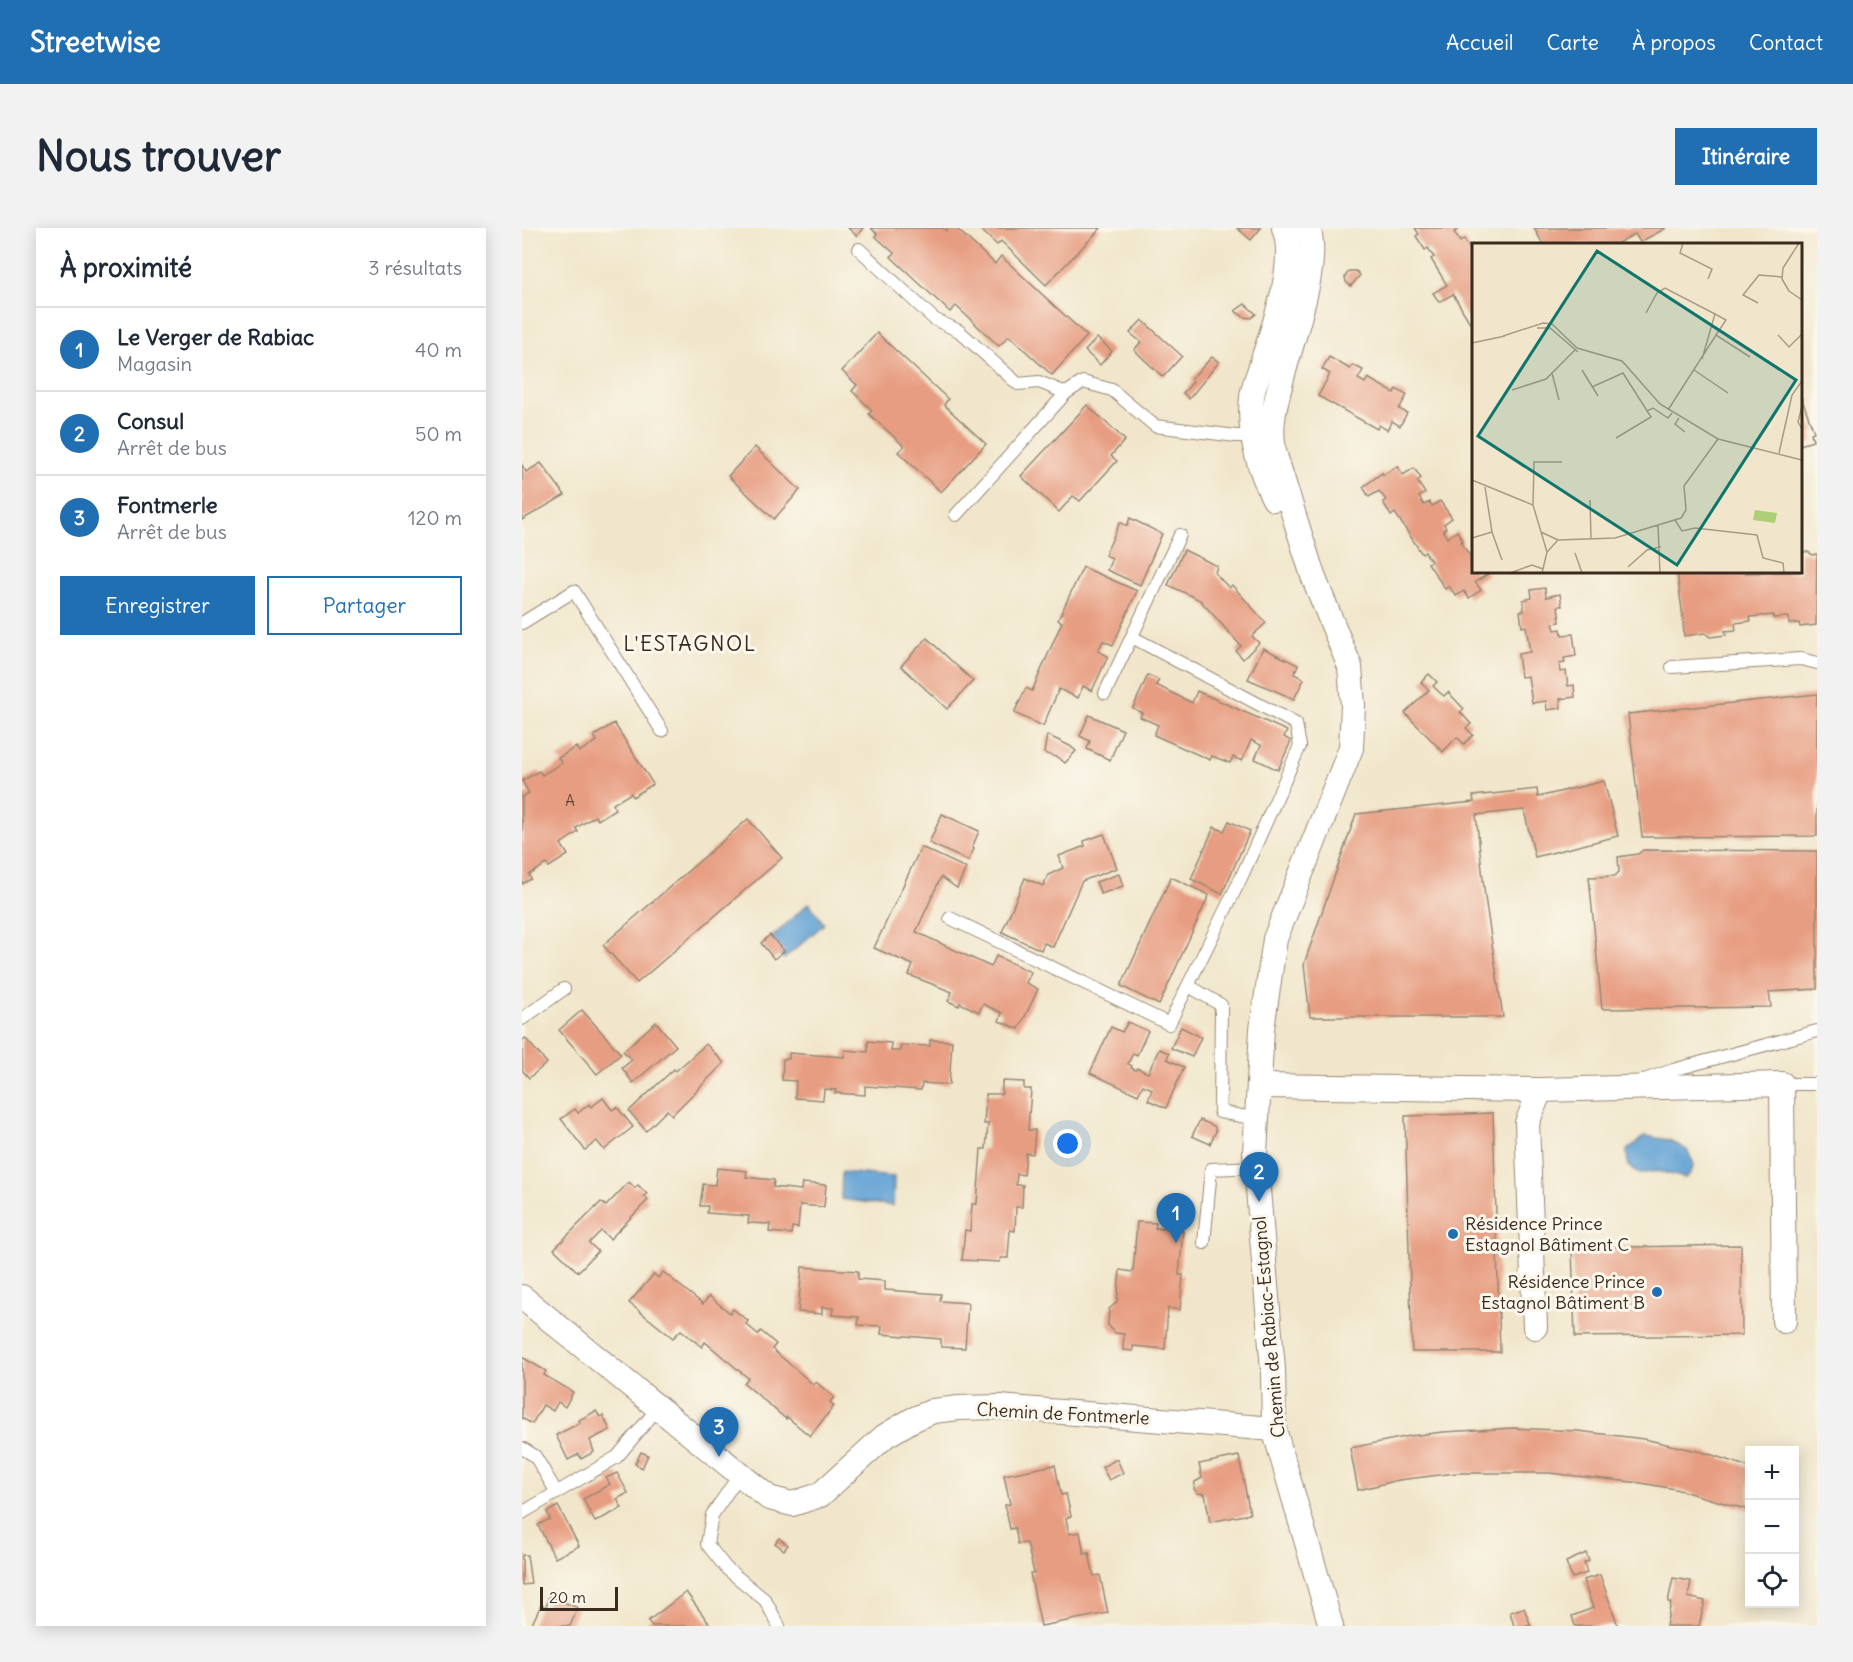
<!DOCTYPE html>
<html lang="fr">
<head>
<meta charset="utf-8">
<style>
	body { margin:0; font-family:Delius,sans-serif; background:#f2f2f3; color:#1f2937 }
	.controls { position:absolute; right:18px; bottom:18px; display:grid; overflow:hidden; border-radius:0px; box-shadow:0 3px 15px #0003 }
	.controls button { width:54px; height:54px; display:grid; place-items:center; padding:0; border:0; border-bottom:2px solid #e0e1e3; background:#fff; color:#1f2937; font:30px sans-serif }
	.scale { position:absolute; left:18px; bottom:15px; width:78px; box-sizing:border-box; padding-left:6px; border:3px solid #3b2a1e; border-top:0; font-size:16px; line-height:21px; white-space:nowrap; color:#3b2a1e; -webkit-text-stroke:4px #fbf7ec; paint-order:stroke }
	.you { position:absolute; left:546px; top:916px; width:21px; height:21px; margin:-15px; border:4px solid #fff; border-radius:50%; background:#1a73e8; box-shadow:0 0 0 9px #1a73e833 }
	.badge { display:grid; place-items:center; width:39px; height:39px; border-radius:50%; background:#1f6fb2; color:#fff; font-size:20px; font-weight:700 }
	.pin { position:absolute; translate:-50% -50px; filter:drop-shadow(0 2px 3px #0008) }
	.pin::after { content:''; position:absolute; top:32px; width:21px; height:18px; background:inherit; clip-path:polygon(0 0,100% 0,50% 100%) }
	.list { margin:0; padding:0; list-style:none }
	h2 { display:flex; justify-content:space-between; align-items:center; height:78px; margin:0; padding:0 24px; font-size:26px }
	h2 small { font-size:20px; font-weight:400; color:#747a83 }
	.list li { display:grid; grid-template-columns:39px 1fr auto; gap:18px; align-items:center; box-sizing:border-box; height:84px; padding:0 24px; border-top:2px solid #e0e1e3 }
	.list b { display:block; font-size:22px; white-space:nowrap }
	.list p { margin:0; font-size:20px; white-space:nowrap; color:#747a83 }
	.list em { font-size:20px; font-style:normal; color:#747a83 }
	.actions { display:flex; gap:12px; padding:18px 24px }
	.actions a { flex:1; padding:14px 0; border:2px solid #1f6fb2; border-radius:0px; text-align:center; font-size:21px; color:#1f6fb2 }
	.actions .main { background:#1f6fb2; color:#fff }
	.icon { flex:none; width:33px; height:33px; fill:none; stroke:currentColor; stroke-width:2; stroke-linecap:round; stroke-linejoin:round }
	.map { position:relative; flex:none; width:1295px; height:1398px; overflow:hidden; border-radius:0px }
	header { display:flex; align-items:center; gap:36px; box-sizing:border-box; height:84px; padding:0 30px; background:#1f6fb2; color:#fff }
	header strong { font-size:28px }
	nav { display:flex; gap:33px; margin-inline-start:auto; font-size:21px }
	.intro { display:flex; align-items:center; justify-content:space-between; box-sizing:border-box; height:144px; padding:0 36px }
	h1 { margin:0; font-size:42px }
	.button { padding:15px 27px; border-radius:0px; background:#1f6fb2; color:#fff; font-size:21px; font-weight:700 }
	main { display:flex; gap:36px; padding:0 36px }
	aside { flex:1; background:#fff; border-radius:0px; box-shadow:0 3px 15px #0003 }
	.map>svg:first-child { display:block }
	.water { fill:#61a1d4; stroke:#4e6679; stroke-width:1.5 }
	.building { fill:#e79d81 }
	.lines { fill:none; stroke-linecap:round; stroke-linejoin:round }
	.service-casing { stroke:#968874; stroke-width:14 }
	.minor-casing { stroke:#968874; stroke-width:26 }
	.service { stroke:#fff; stroke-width:12 }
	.minor { stroke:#fff; stroke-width:24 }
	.poi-dot { fill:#1f6fb2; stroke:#fbf7ec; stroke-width:2 }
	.labels { text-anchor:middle; stroke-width:6; stroke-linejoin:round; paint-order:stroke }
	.number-label { font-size:15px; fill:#664737 }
	.poi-label { font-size:18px; fill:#3b2a1e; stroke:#fbf7ec; text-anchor:start }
	.street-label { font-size:18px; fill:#3b2a1e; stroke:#fbf7ec }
	.quarter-label { font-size:21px; letter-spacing:1.5px; fill:#3b2a1e; stroke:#fbf7ec }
	.inset-road { fill:none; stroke:#a89b86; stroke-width:1.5 }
	.view { fill:#0f766e; fill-opacity:0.15; stroke:#0f766e; stroke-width:3 }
	.inset-edge { fill:none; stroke:#3b2a1e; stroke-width:3 }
</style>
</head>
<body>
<header>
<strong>Streetwise</strong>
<nav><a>Accueil</a><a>Carte</a><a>À propos</a><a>Contact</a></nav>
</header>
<div class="intro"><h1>Nous trouver</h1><a class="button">Itinéraire</a></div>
<main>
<aside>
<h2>À proximité<small>3 résultats</small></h2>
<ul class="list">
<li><span class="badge">1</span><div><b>Le Verger de Rabiac</b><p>Magasin</p></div><em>40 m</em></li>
<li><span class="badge">2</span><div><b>Consul</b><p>Arrêt de bus</p></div><em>50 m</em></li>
<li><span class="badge">3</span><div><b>Fontmerle</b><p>Arrêt de bus</p></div><em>120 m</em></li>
</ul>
<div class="actions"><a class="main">Enregistrer</a><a>Partager</a></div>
</aside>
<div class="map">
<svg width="1295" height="1398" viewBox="0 0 1295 1398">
	<rect width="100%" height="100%" fill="#fbf7ec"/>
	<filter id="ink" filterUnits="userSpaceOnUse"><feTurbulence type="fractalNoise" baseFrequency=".0167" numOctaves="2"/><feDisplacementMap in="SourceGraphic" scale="12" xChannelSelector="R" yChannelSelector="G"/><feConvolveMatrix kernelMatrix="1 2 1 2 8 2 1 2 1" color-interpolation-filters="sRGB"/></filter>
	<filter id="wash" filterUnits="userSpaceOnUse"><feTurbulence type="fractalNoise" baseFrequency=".008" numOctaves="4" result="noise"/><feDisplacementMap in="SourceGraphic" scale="24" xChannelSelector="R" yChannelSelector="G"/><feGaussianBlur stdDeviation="1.35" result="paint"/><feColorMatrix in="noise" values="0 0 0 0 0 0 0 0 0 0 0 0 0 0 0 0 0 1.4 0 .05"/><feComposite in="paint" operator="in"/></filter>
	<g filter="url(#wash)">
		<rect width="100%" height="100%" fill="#f1e6cb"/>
		<g class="water">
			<path d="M287 675 302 696 262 731 246 713Z"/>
			<path d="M1123 908 1147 912 1165 922 1172 936 1169 945 1163 950C1143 946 1140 940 1118 946L1106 938 1105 922Z"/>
			<path d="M320 944 372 949 371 978 319 971Z"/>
		</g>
		<g id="blocks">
			<g class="building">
				<path d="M326 0H341L335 8Z"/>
				<path d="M349 0H421L424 3 426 0H434L473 36 479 28 565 108 530 147 487 108 477 118 434 78 428 84 369 29 372 25 353 8 355 6Z"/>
				<path d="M457 0H579L524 57 479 13 475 17Z"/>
				<path d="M715 0H739L729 12Z"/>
				<path d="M893 0H935L936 2 932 4 938 14 942 11 951 27V100L931 66 917 74 911 65 925 57 909 31 912 29 906 20 903 22 894 8 897 6Z"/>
				<path d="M1012 0H1144L1118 14 1113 6 1094 16H1021Z"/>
				<path d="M827 43H834L838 47 829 58 824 54 823 49Z"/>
				<path d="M723 76 734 86 729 90 722 89 713 83Z"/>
				<path d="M620 92 660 128 641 149 612 122 619 114 608 105Z"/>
				<path d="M355 105 426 171 422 177 464 216 419 264 376 224 382 218 347 186 350 182 330 163 335 157 320 143Z"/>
				<path d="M575 110 590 123 578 137 563 123Z"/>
				<path d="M690 129 697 134 667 171 661 165 671 154 669 151Z"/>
				<path d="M807 129 828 141 831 137 841 142 836 151 843 155 846 150 872 165 874 161 885 167 877 181 885 185 878 198 870 193 865 202 857 197 855 201 796 168 808 146 800 141Z"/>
				<path d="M1278 166 1292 204 1289 205 1291 213 1278 217Z"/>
				<path d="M565 177 603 212 589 228 595 233 558 273 551 268 537 284 499 248Z"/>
				<path d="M233 219 278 262 252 291 206 248Z"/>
				<path d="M19 235 43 267 0 292V237L4 244Z"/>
				<path d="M875 238 881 247 892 240 899 250 895 253 903 265 897 269 902 277 908 274 910 278 918 273 930 290 922 296 924 300 921 302 925 310 935 303 941 313 939 314 951 333V344H964L966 346 953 354 959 362 947 370 942 363 934 368 927 358 923 361 906 335 909 333 903 324 900 326 873 285 869 288 861 274 864 272 857 263 847 269 841 259 860 245 861 247Z"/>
				<path d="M608 290 640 306 618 357 585 342 590 330 583 327 598 294 605 298Z"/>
				<path d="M662 322 695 338 693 345 707 360 710 357 744 395 730 408 737 415 721 431 714 423 719 418 678 372 646 357Z"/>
				<path d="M1278 324H1286L1291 327 1295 326 1294 397 1278 399 1277 395 1267 396 1266 389 1251 390V387L1228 389 1229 393 1213 395 1214 402 1203 403 1204 407 1188 409 1183 405 1162 408 1161 390 1155 344H1223V345L1278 344Z"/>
				<path d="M561 339 615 363 591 417 581 413 576 423 586 428 570 463 561 458 556 470 537 461 521 498 492 485 504 460 510 463 540 394 536 392Z"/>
				<path d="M1023 360 1024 369 1038 366 1040 378H1036L1038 394 1031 395 1033 402 1039 401 1040 407 1051 406 1054 428 1042 430 1043 435 1037 436 1038 444 1044 443 1046 458 1052 457 1053 469 1038 471 1039 480 1025 482 1024 473 1010 475 1006 448 999 449 996 426 1008 424 1004 398 1000 399 998 383H1002L1001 372 1010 370 1009 362Z"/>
				<path d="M405 410 451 453 425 481 379 438Z"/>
				<path d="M741 420 776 437 772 446 782 451 772 471 726 451Z"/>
				<path d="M907 446 915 454 911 458 917 464 922 468 926 464 942 481 938 484 949 496 944 500 951 507 942 516 935 509 921 524 883 485 907 462 899 454Z"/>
				<path d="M626 447 637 452 634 457 670 475 675 463 765 503 762 509 769 513 756 542 733 531 739 517 729 512 720 533 711 529 708 535 690 528 688 532 632 507 636 497 618 489 620 485 611 480Z"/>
				<path d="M1295 466V608L1120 609 1106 486Z"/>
				<path d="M567 487 601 502 588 532 565 521 568 513 558 508Z"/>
				<path d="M92 495 131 556 111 569 109 565 91 576 93 581 76 592 73 588 54 600 56 604 39 616 46 627 27 639 24 636 7 647 9 651 0 656V569L7 565 0 553 17 543 20 547 40 535 36 530 54 519 57 524 75 513 72 508Z"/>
				<path d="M525 507 548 518 554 523 543 535 537 530 522 525Z"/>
				<path d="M1082 553 1096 608 1013 629 1002 582 954 587 963 669 981 789H788L782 736 834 586 952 574 951 568 1015 561 1016 569Z"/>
				<path d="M420 586 457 603 450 620 452 621 446 633 407 615Z"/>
				<path d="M226 591 260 630 115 755 81 717Z"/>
				<path d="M707 593 728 603 700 666 669 651 692 599 702 603Z"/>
				<path d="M582 606 595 640 560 653 531 719 522 715 519 722 480 704 503 650 521 658 526 647 541 640 537 628 563 618 562 613Z"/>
				<path d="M399 619 444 640 435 660 419 649 394 704 469 739 474 728 509 744 504 755 516 761 497 801 477 793 480 785 461 776 457 784 438 775 437 778 426 773 430 764 387 747 391 737 352 720Z"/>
				<path d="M1121 622 1295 623V761L1247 764 1249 779 1080 781 1067 649 1093 648 1097 644 1096 629 1116 626Z"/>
				<path d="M597 646 601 658 579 666 574 654Z"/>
				<path d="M649 649 687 667 637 777 599 758Z"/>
				<path d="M248 707 262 723 252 731 239 715Z"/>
				<path d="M60 782 99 826 75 846 37 802Z"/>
				<path d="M134 794 154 818 111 855 100 840 110 832 101 823Z"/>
				<path d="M606 794 626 803 615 827 611 825 606 836 610 838 609 840 614 842 615 840 626 845 637 821 647 825 645 831 662 839 644 880 626 872 630 861 621 857 616 867 568 845 589 799 600 804Z"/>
				<path d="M659 799 679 809 670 829 649 820Z"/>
				<path d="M3 810 25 835 7 850 0 842V813Z"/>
				<path d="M408 812 430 813 427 857 400 855 399 862 343 858V867L313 865 314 862 302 861 301 872 273 870 274 853 260 852 261 831H267V825L322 829 323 822 346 824V813L369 815V823H378L379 817 408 818Z"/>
				<path d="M184 816 202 835 150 887 145 882 124 903 107 883 152 841 154 843Z"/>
				<path d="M480 853 502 854V861H509L506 902H513L511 926 504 925 502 947 495 946 494 957H501L500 979H494L493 1003 488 1002 486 1030H479L478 1034 440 1032 443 1002 448 1003 450 976H455L459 921H464L466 896H462L464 866H480Z"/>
				<path d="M81 870 90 882 95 879 111 899 82 922 75 913 63 922 39 891 53 881 56 885 67 876 69 879Z"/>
				<path d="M971 885 978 1124H890L883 888Z"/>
				<path d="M678 892 692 898 694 903 688 916 670 908Z"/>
				<path d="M195 940 225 943 224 949 252 952 251 959 279 962 280 955 304 957 302 979 278 977 276 1000 270 999 269 1006 247 1004 248 996 226 995 227 988 185 985 186 978H178L181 956 193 957Z"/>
				<path d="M107 954 113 960 116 957 125 966 122 968 126 972 88 1011 79 1003 67 1015 76 1023 56 1044 32 1021 79 974 84 978Z"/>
				<path d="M615 994 634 995 633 1000 661 1003 657 1047H661L658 1082 646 1080 643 1121 611 1118V1123L601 1122 602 1106 593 1105 586 1097 587 1081 595 1074 598 1042 611 1044Z"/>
				<path d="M1219 1017 1220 1107 1053 1109 1050 1020Z"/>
				<path d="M280 1039 336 1043V1051L363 1053V1062L419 1066 418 1073 446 1075 443 1120 419 1119V1111L359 1106 360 1098 336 1097 337 1089 310 1087 311 1080 300 1079V1086L276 1084Z"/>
				<path d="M141 1044 181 1076 187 1068 208 1085 211 1081 226 1093 224 1096 231 1102 236 1106 239 1103 254 1116 250 1121 292 1157 294 1154 312 1169 308 1174 312 1178 288 1208 265 1189 264 1191 222 1155 226 1150 183 1114 180 1119 159 1102 151 1110 107 1075 132 1046 136 1050Z"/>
				<path d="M0 1129 24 1143 22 1147 51 1164 43 1179 36 1174 31 1183 21 1177 10 1196 0 1190Z"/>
				<path d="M74 1183 78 1189 81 1187 88 1202 68 1212 72 1224 59 1231 57 1226 46 1232 34 1207 58 1195 57 1192Z"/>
				<path d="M992 1200 1056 1203 1122 1211 1184 1225 1227 1239V1282L1153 1261 1119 1255 1027 1245H934L877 1252 836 1262 828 1220 888 1208 921 1204Z"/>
				<path d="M119 1224 126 1227 120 1240 113 1236Z"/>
				<path d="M717 1228 728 1286 688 1294 683 1266 676 1265 672 1261 673 1254 680 1250 677 1236Z"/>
				<path d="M595 1231 601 1245 587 1252 580 1239Z"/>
				<path d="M533 1237 539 1267 544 1266 549 1288 544 1290 547 1306 558 1304 562 1326 567 1325 572 1348 578 1347 586 1385 519 1398 508 1345H512L505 1315 496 1316 493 1300 488 1301 483 1277 488 1276 482 1247Z"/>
				<path d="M95 1245 106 1265 95 1271 100 1280 73 1294 61 1271 88 1256 84 1250Z"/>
				<path d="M36 1278 57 1318 33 1330 16 1297 28 1291 25 1284Z"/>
				<path d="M257 1310 266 1317 262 1322 253 1315Z"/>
				<path d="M1064 1325 1067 1333 1062 1335 1065 1345 1050 1350 1044 1334Z"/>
				<path d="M0 1327H5L9 1356 0 1357Z"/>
				<path d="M1078 1347 1096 1398H1053L1050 1388 1071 1380 1061 1352Z"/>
				<path d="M1151 1350 1169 1353 1166 1369 1183 1373 1177 1398H1144L1149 1375 1146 1374Z"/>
				<path d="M164 1364 189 1398H130L126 1393Z"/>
				<path d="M27 1368 56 1380 48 1398H9L19 1377 24 1379Z"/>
				<path d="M1002 1380 1009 1398H992L988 1384Z"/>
			</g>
		</g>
	</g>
	<g filter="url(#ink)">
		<use href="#blocks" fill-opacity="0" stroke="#968874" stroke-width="1.5"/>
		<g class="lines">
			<g class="service-casing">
				<g id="service">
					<path d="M337 21 412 91 437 103 496 156 517 154 544 165 561 154 590 162 633 198 714 208H733"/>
					<path d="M434 287 544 165"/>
					<path d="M0 395 52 363 140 503"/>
					<path d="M1150 439 1279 431 1295 435"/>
					<path d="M583 465 658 307"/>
					<path d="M428 690 647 796 719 650 778 518 774 496 610 409"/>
					<path d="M667 758 699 777 698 884 735 891"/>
					<path d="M0 791 42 761"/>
					<path d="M1122 852 1151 842 1295 803"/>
					<path d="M1260 856H1295"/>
					<path d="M682 1015 689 941 734 939"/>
					<path d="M0 1220 13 1228 35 1265"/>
					<path d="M218 1246 190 1287 185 1316 204 1340 243 1372 257 1398"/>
					<path d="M0 1285 95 1229 136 1180"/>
				</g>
			</g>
			<g class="minor-casing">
				<g id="minor">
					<path d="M786 0C802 44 756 141 751 192 749 203 751 214 752 224L791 348 828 439 831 477 829 520 753 711 740 801 733 925 751 1142 752 1201 809 1398"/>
					<path d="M752 271C736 239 726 205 730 169 731 159 736 148 739 138 750 102 776 37 762 0"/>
					<path d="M737 858 1018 862 1260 856 1262 1093"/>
					<path d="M0 1069 247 1270 270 1276 298 1267 363 1208 390 1192 411 1183 437 1180 478 1179 752 1201"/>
					<path d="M1013 1099 1005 895 1018 862"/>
				</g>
			</g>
			<use href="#service" class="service"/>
			<use href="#minor" class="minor"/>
		</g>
	</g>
	<g class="poi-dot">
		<circle cx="931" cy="1006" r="6"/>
		<circle cx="1135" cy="1064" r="6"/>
	</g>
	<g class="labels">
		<g class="number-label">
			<text x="48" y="578">A</text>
		</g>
		<g class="poi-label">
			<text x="943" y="1002">Résidence Prince<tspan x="943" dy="21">Estagnol Bâtiment C</tspan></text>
			<text x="1123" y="1060" text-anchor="end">Résidence Prince<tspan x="1123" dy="21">Estagnol Bâtiment B</tspan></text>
		</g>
		<g class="street-label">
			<text transform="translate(747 1099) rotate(-95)" y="6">Chemin de Rabiac-Estagnol</text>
			<text transform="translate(541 1186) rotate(3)" y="6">Chemin de Fontmerle</text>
		</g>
		<g class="quarter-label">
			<text x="168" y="423">L'ESTAGNOL</text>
		</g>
	</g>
	<g transform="translate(950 15)">
		<rect width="330" height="330" fill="#f1e6cb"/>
		<path d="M283 267 305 270 303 280 281 277Z" fill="#aecf77"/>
		<path class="inset-road" d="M211 0 208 10 240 26 236 36M327 0 311 25 310 36 317 48 330 57M286 60 271 52 287 32 310 34M174 70 185 50 193 45 243 71 230 116M243 71 254 77 244 92M65 85H78L106 109M306 92 317 104 330 91M31 93 71 80 80 81 105 105 150 118 188 161 246 196 330 217M0 100 33 93M110 127 126 153M222 127 256 150M80 130 87 157M120 144 151 130 179 174 144 195M40 147 74 136 103 107M330 163 326 179 330 186M196 167 244 92 278 114M175 168 181 165 196 175 200 170M207 175 203 181 213 189M307 210 320 152 330 138M0 237 61 262 75 309M13 244 20 289 30 317M118 257 119 296M61 262 62 219H90M203 277 210 288 223 285 285 292 291 315 311 320 312 330M186 282 188 330M69 289 86 297M0 295 20 289M103 310 110 330M156 324 175 307 189 304M38 330 60 322 71 326M70 330 75 309 86 297 143 295 209 275 214 267 212 243 246 196"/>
		<path class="view" d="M125 8 324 137 205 322 6 193Z"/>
		<rect width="330" height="330" class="inset-edge"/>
	</g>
</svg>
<div class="controls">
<button>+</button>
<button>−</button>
<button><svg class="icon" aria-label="locate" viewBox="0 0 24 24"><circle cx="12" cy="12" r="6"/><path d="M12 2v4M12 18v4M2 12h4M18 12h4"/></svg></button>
</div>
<div class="scale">20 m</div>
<div class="you"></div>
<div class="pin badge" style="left:654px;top:1015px">1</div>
<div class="pin badge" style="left:737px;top:974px">2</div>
<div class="pin badge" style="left:197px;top:1229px">3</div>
</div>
</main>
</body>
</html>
